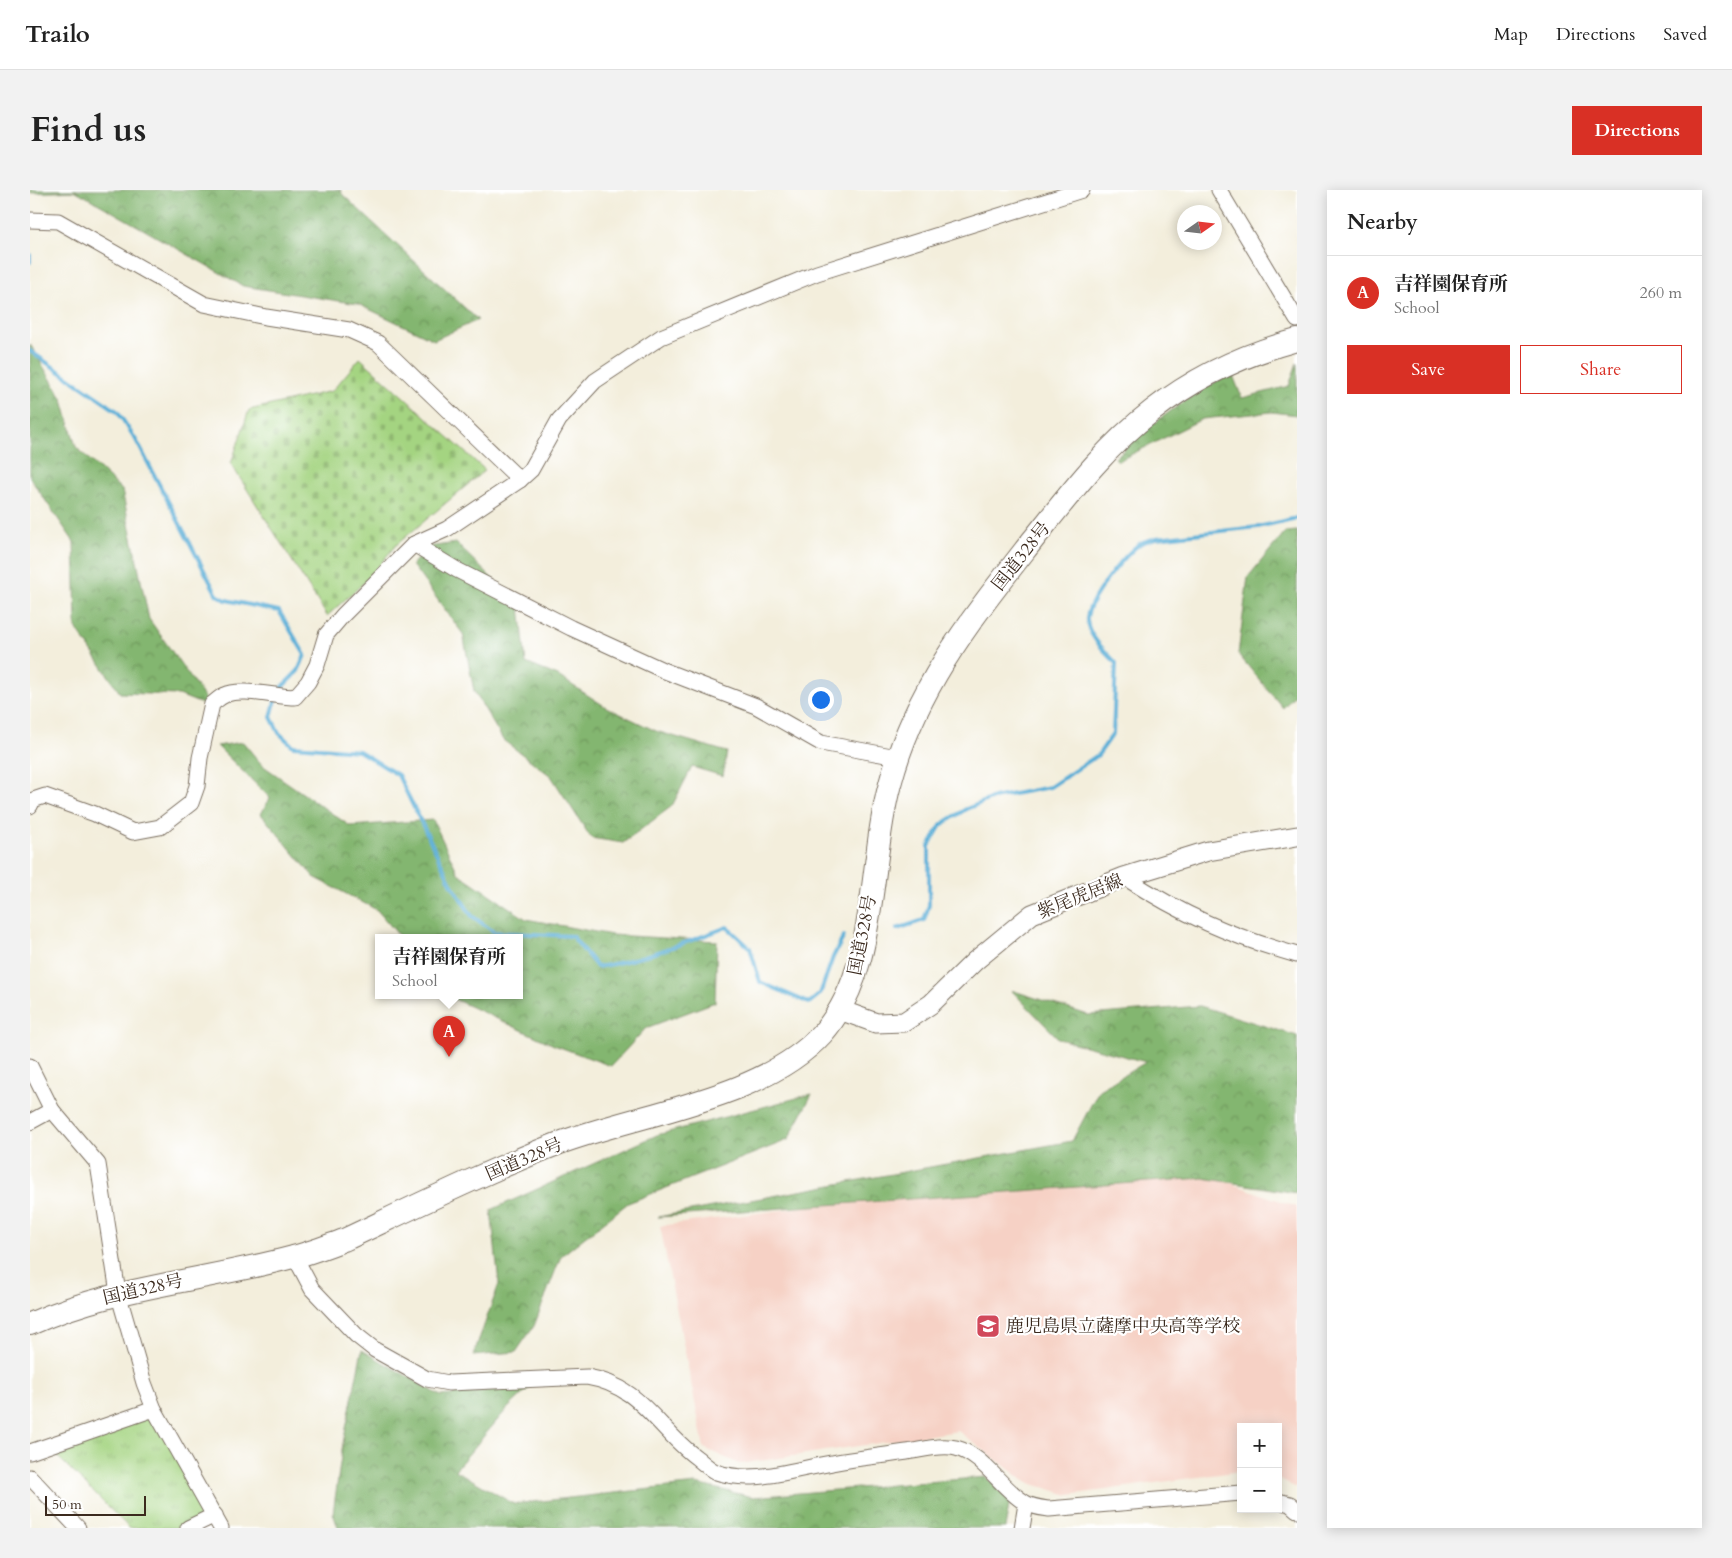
<!DOCTYPE html>
<html lang="en">
<head>
<meta charset="utf-8">
<style>
	body { margin:0; font-family:Cardo,"Noto Serif JP",serif; background:#f2f2f2; color:#222 }
	.controls { position:absolute; right:15px; bottom:15px; display:grid; overflow:hidden; border-radius:0px; box-shadow:0 2px 12px #0003 }
	.controls button { width:45px; height:45px; display:grid; place-items:center; padding:0; border:0; border-bottom:1px solid #e0e0e0; background:#fff; color:#222; font:25px sans-serif }
	.compass { position:absolute; left:1147px; top:15px; width:45px; height:45px; border-radius:50%; background:#fff; box-shadow:0 2px 12px #0003; rotate:76deg }
	.scale { position:absolute; left:15px; bottom:12px; width:101px; box-sizing:border-box; padding-left:5px; border:2px solid #3b2a1e; border-top:0; font-size:14px; line-height:18px; white-space:nowrap; color:#3b2a1e; -webkit-text-stroke:4px #fff; paint-order:stroke }
	.you { position:absolute; left:790px; top:509px; width:18px; height:18px; margin:-12px; border:4px solid #fff; border-radius:50%; background:#1a73e8; box-shadow:0 0 0 8px #1a73e833 }
	.badge { display:grid; place-items:center; width:32px; height:32px; border-radius:50%; background:#d93025; color:#fff; font-size:16px; font-weight:700 }
	.pin { position:absolute; translate:-50% -41px; filter:drop-shadow(0 1px 2px #0008) }
	.pin::after { content:''; position:absolute; top:26px; width:18px; height:15px; background:inherit; clip-path:polygon(0 0,100% 0,50% 100%) }
	.popup { position:absolute; left:345px; top:744px; width:148px; height:65px; box-sizing:border-box; display:grid; place-content:center; border-radius:0px; background:#fff; filter:drop-shadow(0 1px 4px #0005); font-size:16px; white-space:nowrap; color:#767676 }
	.popup b { font-size:19px; color:#222 }
	.popup::after { content:''; position:absolute; left:50%; top:100%; margin-left:-10px; border:10px solid transparent; border-top-color:#fff }
	.list { margin:0; padding:0; list-style:none }
	h2 { display:flex; justify-content:space-between; align-items:center; height:65px; margin:0; padding:0 20px; font-size:21px }
	h2 small { font-size:16px; font-weight:400; color:#767676 }
	.list li { display:grid; grid-template-columns:32px 1fr auto; gap:15px; align-items:center; box-sizing:border-box; height:75px; padding:0 20px; border-top:1px solid #e0e0e0 }
	.list b { display:block; font-size:19px; white-space:nowrap }
	.list p { margin:0; font-size:16px; white-space:nowrap; color:#767676 }
	.list em { font-size:16px; font-style:normal; color:#767676 }
	.actions { display:flex; gap:10px; padding:15px 20px }
	.actions a { flex:1; padding:11px 0; border:1px solid #d93025; border-radius:0px; text-align:center; font-size:18px; color:#d93025 }
	.actions .main { background:#d93025; color:#fff }
	.map { position:relative; flex:none; width:1267px; height:1338px; overflow:hidden; border-radius:0px }
	header { display:flex; align-items:center; gap:30px; box-sizing:border-box; height:70px; padding:0 25px; background:#fff; border-bottom:1px solid #e0e0e0 }
	header strong { font-size:24px }
	nav { display:flex; gap:28px; margin-inline-start:auto; font-size:18px }
	.intro { display:flex; align-items:center; justify-content:space-between; box-sizing:border-box; height:120px; padding:0 30px }
	h1 { margin:0; font-size:35px }
	.button { padding:12px 22px; border-radius:0px; background:#d93025; color:#fff; font-size:18px; font-weight:700 }
	main { display:flex; gap:30px; padding:0 30px }
	aside { flex:1; background:#fff; border-radius:0px; box-shadow:0 2px 12px #0003 }
	.map>svg:first-child { display:block }
	.built { fill:#f6d1c5 }
	.grass { fill:url(#grass-tufts); stroke:#707f50 }
	.forest { fill:url(#forest-crowns); stroke:#5f7046 }
	.cemetery { fill:url(#cemetery-stones); stroke:#707f50 }
	.lines { fill:none; stroke-linecap:round; stroke-linejoin:round }
	.stream { stroke:#5bafd7; stroke-width:4 }
	.minor-casing { stroke:#7b6f60; stroke-width:17 }
	.major-casing { stroke:#7b6f60; stroke-width:21 }
	.highway-casing { stroke:#7b6f60; stroke-width:24 }
	.minor { stroke:#fff; stroke-width:15 }
	.major { stroke:#fff; stroke-width:19 }
	.highway { stroke:#fff; stroke-width:22 }
	.labels { text-anchor:middle; stroke-width:4.5; stroke-linejoin:round; paint-order:stroke }
	.street-label { font-size:18px; fill:#3b2a1e; stroke:#fff }
	.poi-label { font-size:18px; fill:#3b2a1e; stroke:#fff; text-anchor:start }
</style>
</head>
<body>
<header>
<strong>Trailo</strong>
<nav><a>Map</a><a>Directions</a><a>Saved</a></nav>
</header>
<div class="intro"><h1>Find us</h1><a class="button">Directions</a></div>
<main>
<div class="map">
<svg width="1267" height="1338" viewBox="0 0 1267 1338">
	<defs>
		<pattern id="grass-tufts" width="24" height="20" patternUnits="userSpaceOnUse" patternTransform="scale(1.25)"><rect width="24" height="20" fill="#a4d481"/><path d="M3 7l-1-3M5 7V3M7 7l1-3M15 17l-1-3M17 17v-4M19 17l1-3" fill="none" stroke="#8eb66f"/></pattern>
		<pattern id="forest-crowns" width="20" height="18" patternUnits="userSpaceOnUse" patternTransform="scale(1.25)"><rect width="20" height="18" fill="#83b66f"/><path d="M2 6a3 3 0 1 1 6 0M12 15a3 3 0 1 1 6 0" fill="none" stroke="#6c945b"/></pattern>
		<pattern id="cemetery-stones" width="16" height="16" patternUnits="userSpaceOnUse" patternTransform="scale(1.25)"><rect width="16" height="16" fill="#a4d481"/><path d="M2 7V4a2 2 0 0 1 4 0v3zM10 15v-3a2 2 0 0 1 4 0v3z" fill="#8eb66f"/></pattern>
	</defs>
	<rect width="100%" height="100%" fill="#fff"/>
	<filter id="ink" filterUnits="userSpaceOnUse"><feTurbulence type="fractalNoise" baseFrequency=".02" numOctaves="2"/><feDisplacementMap in="SourceGraphic" scale="10" xChannelSelector="R" yChannelSelector="G"/><feConvolveMatrix kernelMatrix="1 2 1 2 8 2 1 2 1" color-interpolation-filters="sRGB"/></filter>
	<filter id="wash" filterUnits="userSpaceOnUse"><feTurbulence type="fractalNoise" baseFrequency=".0096" numOctaves="4" result="noise"/><feDisplacementMap in="SourceGraphic" scale="20" xChannelSelector="R" yChannelSelector="G"/><feGaussianBlur stdDeviation="1.12" result="paint"/><feColorMatrix in="noise" values="0 0 0 0 0 0 0 0 0 0 0 0 0 0 0 0 0 1.4 0 .05"/><feComposite in="paint" operator="in"/></filter>
	<g filter="url(#wash)">
		<rect width="100%" height="100%" fill="#f3eedc"/>
		<path class="built" d="M1166 981 1267 1017V1298L1248 1289V1237H1211V1281L1039 1305 996 1292 928 1241 709 1274 674 1258 630 1036 936 996Z"/>
		<path class="grass" d="M124 1219 185 1325 158 1338H99L17 1256Z"/>
		<g class="forest">
			<path d="M0 0H311L312 4 448 130 404 150 328 114 213 96 46 1 0 3Z"/>
			<path d="M0 154 33 210 46 257 92 300 119 429 182 518 149 505 90 503 46 438 44 352 0 288Z"/>
			<path d="M1267 173V225L1242 222 1172 229 1088 271 1085 268C1121 233 1158 206 1202 183L1212 208 1259 196Z"/>
			<path d="M1267 341V502L1253 518 1208 464 1218 387 1255 342Z"/>
			<path d="M426 353 490 416 496 473 528 486 576 517 626 541 697 562 693 586 662 577 642 616 593 653 561 648 521 586 473 550 444 501 433 444 382 375 398 357Z"/>
			<path d="M213 552 232 575 320 636 403 630 428 683 496 729 582 745 687 751 685 812 616 838 581 876 524 855 422 808 420 806H489V748H371L347 720 284 687 231 624 240 608 187 556Z"/>
			<path d="M981 800 1058 825 1170 816 1267 846V1003L1173 988 628 1027 1042 951 1069 900 1116 872 1029 849Z"/>
			<path d="M782 904 758 950 598 1013 531 1066 504 1136 486 1162 443 1166 469 1094 461 1020 627 945Z"/>
			<path d="M332 1160 411 1206 501 1196 477 1219 425 1280 484 1314 666 1294 723 1307 956 1287 980 1310 975 1338H308L303 1323 313 1253Z"/>
		</g>
		<path class="cemetery" d="M330 168 455 280 365 356 338 389 297 426 201 274 219 220 302 201Z"/>
		<g class="lines">
			<g class="stream">
				<path d="M0 65V72"/>
				<path d="M0 161 87 221 106 250 187 405 196 410 249 421 275 465 268 481 248 501"/>
				<path d="M246 508 241 527 249 543 263 556 329 561 368 585 422 695 442 726 464 742 542 746 567 777C612 770 654 753 697 737L720 758 730 792 779 813 790 804 803 767 814 746"/>
				<path d="M867 739 894 730 899 715V656L911 635 936 619 963 608 1020 597 1068 565 1083 544 1086 473C1076 462 1059 447 1057 431 1055 412 1096 363 1111 353 1115 351 1121 350 1126 348L1228 337 1267 328"/>
			</g>
		</g>
	</g>
	<g filter="url(#ink)">
		<g class="lines">
			<g class="minor-casing">
				<g id="minor">
					<path d="M1189 0 1267 130"/>
					<path d="M0 30 28 31 174 114 236 127 319 140 348 153 490 290"/>
					<path d="M384 354 427 380 541 438 635 481 726 516 791 553 867 567"/>
					<path d="M0 616 3 610 15 606 65 624 103 642 130 637 161 613 167 596 170 568 182 514C186 511 190 507 195 505 210 497 247 507 265 507L278 492 287 475 296 445 313 425 384 354 417 339 490 290 501 280 529 230 565 191 631 147 787 83 1052 0"/>
					<path d="M1094 687C1153 725 1200 746 1267 765"/>
					<path d="M0 876 22 920 68 974 88 1103 114 1193 124 1219 191 1338"/>
					<path d="M0 932 22 920"/>
					<path d="M265 1067 282 1099 326 1145 345 1160 397 1189 419 1193 557 1187C612 1196 626 1238 667 1268 673 1273 679 1279 686 1282 724 1295 764 1279 802 1273 827 1268 852 1266 877 1262 892 1260 911 1254 926 1258 953 1265 971 1298 994 1312 1001 1317 1011 1318 1019 1319L1211 1303"/>
					<path d="M0 1262 124 1219"/>
					<path d="M0 1287 48 1338"/>
					<path d="M1248 1311 1260 1314 1267 1320"/>
					<path d="M158 1338 185 1325"/>
					<path d="M992 1338 996 1314"/>
				</g>
			</g>
			<g class="major-casing">
				<path id="major" d="M810 820 846 833 874 832 901 814 945 771 1002 724 1094 687 1178 661 1267 646"/>
			</g>
			<g class="highway-casing">
				<path id="highway" d="M0 1134C85 1096 174 1091 263 1067 280 1063 297 1056 314 1050 384 1017 455 982 527 954 609 923 733 909 792 844 849 780 838 673 860 594 885 498 942 428 1002 351 1039 305 1074 258 1122 221 1164 188 1215 164 1267 150"/>
			</g>
			<use href="#minor" class="minor"/>
			<use href="#major" class="major"/>
			<use href="#highway" class="highway"/>
		</g>
	</g>
	<defs>
		<g id="school-square" transform="scale(1.25)"><rect x="-9" y="-9" width="18" height="18" rx="4" fill="#d1495b" stroke="#fff"/><path d="M0-5L7-2L0 1L-7-2ZM-4 1L0 2.5L4 1V4Q0 6-4 4Z" fill="#fff"/></g>
	</defs>
	<g fill-rule="evenodd">
		<use href="#school-square" x="958" y="1136"/>
	</g>
	<g class="labels">
		<g class="street-label">
			<text transform="translate(991 366) rotate(-52)" y="6">国道328号</text>
			<text transform="translate(1050 706) rotate(-22)" y="6">紫尾虎居線</text>
			<text transform="translate(832 745) rotate(-79)" y="6">国道328号</text>
			<text transform="translate(494 969) rotate(-23)" y="6">国道328号</text>
			<text transform="translate(113 1099) rotate(-13)" y="6">国道328号</text>
		</g>
		<g class="poi-label">
			<text x="976" y="1142">鹿児島県立薩摩中央高等学校</text>
		</g>
	</g>
</svg>
<div class="controls">
<button>+</button>
<button>−</button>
</div>
<svg class="compass" viewBox="-18 -18 36 36"><path d="M0-13l5 13h-10z" fill="#e53935"/><path d="M0 13l5-13h-10z" fill="#767676"/></svg>
<div class="scale">50 m</div>
<div class="you"></div>
<div class="pin badge" style="left:419px;top:867px">A</div>
<div class="popup"><b>吉祥園保育所</b>School</div>
</div>
<aside>
<h2>Nearby<small></small></h2>
<ul class="list">
<li><span class="badge">A</span><div><b>吉祥園保育所</b><p>School</p></div><em>260 m</em></li>
</ul>
<div class="actions"><a class="main">Save</a><a>Share</a></div>
</aside>
</main>
</body>
</html>
